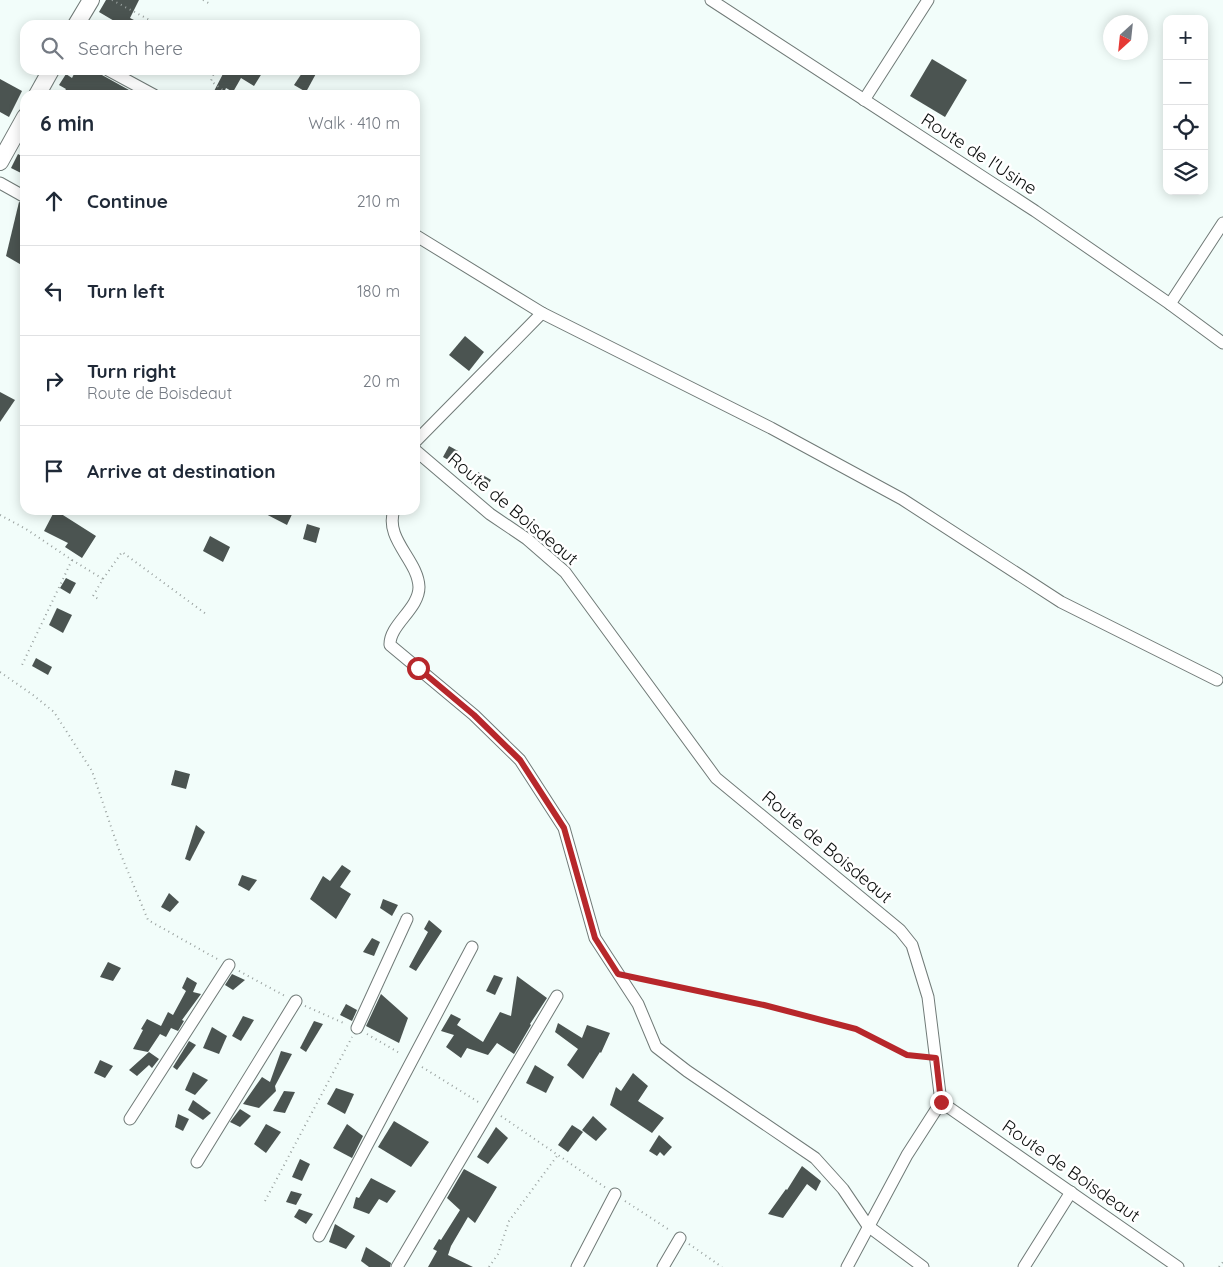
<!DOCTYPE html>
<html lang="en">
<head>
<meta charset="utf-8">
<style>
	body { margin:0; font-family:Quicksand,sans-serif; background:#f2f2f3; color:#1f2937 }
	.controls { position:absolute; right:15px; top:15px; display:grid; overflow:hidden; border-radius:10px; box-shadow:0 2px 12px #0003 }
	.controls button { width:45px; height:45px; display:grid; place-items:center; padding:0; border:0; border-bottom:1px solid #e0e1e3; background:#fff; color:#1f2937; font:25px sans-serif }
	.compass { position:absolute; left:1103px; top:15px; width:45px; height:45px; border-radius:50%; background:#fff; box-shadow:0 2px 12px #0003; rotate:207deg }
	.stop { position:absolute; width:15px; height:15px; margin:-11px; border:4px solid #b7272b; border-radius:50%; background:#fff }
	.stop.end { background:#b7272b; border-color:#fff; box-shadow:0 1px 5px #0008 }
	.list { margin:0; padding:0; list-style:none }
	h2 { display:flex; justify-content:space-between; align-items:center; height:65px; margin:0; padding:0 20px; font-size:21px }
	h2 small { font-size:16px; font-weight:400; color:#747a83 }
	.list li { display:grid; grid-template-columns:32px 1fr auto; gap:15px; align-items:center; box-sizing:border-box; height:90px; padding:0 20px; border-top:1px solid #e0e1e3 }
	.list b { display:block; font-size:19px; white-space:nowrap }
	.list p { margin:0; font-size:16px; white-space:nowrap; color:#747a83 }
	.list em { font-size:16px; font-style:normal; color:#747a83 }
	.icon { flex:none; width:28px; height:28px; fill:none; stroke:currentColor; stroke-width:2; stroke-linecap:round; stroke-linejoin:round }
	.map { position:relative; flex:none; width:1223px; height:1267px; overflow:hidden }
	.search { position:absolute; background:#fff; box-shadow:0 2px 12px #0003; left:20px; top:20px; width:400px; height:55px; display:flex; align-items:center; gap:12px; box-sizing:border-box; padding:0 18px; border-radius:15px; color:#747a83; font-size:19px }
	.panel { position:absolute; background:#fff; box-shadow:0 2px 12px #0003; left:20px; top:90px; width:400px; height:425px; border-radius:15px }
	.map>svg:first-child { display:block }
	.building { fill:#4b5451 }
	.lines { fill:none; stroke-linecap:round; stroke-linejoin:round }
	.street-casing { stroke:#707a77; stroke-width:13 }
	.secondary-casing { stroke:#707a77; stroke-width:18 }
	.path { stroke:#99a19f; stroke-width:2; stroke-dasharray:1 4; stroke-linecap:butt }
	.street { stroke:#fff; stroke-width:11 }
	.secondary { stroke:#fff; stroke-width:16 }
	.route { stroke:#b7272b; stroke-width:6 }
	.labels { text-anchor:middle; stroke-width:5; stroke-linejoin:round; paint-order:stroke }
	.street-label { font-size:18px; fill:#0c0f0e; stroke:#fff }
</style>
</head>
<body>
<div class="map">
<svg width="1223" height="1267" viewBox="0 0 1223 1267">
	<rect width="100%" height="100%" fill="#f2fdfa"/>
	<g class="building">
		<path d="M106 0H139L130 18 144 25H121L99 12Z"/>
		<path d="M932 59 967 80 945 117 910 96Z"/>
		<path d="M76 70H93L138 95H62L66 89 59 85 66 74 72 78Z"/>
		<path d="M225 70H264L254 86 241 78 233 92 226 88 223 95H212Z"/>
		<path d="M304 70H318L306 92 294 85Z"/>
		<path d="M0 79 22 91 9 117 0 112Z"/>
		<path d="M18 154 25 158V175L11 168Z"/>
		<path d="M19 202 25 204V267L6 256Z"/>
		<path d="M465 336 484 352 469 371 449 355Z"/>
		<path d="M0 392 15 400 0 422Z"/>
		<path d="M449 446 458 451 452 462 443 457Z"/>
		<path d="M478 472 491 480 484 491 471 483Z"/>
		<path d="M55 510 96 536 82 558 65 547 68 543 44 531Z"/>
		<path d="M258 510H294L287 525Z"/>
		<path d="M307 524 320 528 316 543 303 539Z"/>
		<path d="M210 536 230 547 223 562 203 551Z"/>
		<path d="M66 578 76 583 70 594 60 588Z"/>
		<path d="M57 608 72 615 63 633 49 625Z"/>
		<path d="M36 658 52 667 48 675 32 666Z"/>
		<path d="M175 770 190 774 186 789 171 785Z"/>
		<path d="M196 825 205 832 190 861 185 859Z"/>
		<path d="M342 865 351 871 340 887 351 894 336 919 310 899 323 876 330 881Z"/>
		<path d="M242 875 257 880 249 891 238 885Z"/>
		<path d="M169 893 179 902 170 912 161 907Z"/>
		<path d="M383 899 398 905 392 916 380 908Z"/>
		<path d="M429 920 442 931 416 971 409 967 428 932 424 929Z"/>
		<path d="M372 938 380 942 374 956 363 952Z"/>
		<path d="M108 962 121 968 113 981 100 977Z"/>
		<path d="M232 974 245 980 233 990 225 985Z"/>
		<path d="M494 975 503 978 495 995 486 991Z"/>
		<path d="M517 976 547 998 530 1024 531 1025 514 1054 497 1043 488 1055 467 1048 461 1058 446 1047 454 1035 441 1031 451 1014 461 1019 457 1025 483 1042 500 1012 511 1016Z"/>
		<path d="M187 977 197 983 193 992 201 994 182 1020 184 1021 178 1031 171 1028 166 1037 160 1034 148 1052 133 1049 143 1030 141 1029 147 1019 161 1026 168 1012 173 1015 186 991 182 988Z"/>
		<path d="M381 994 408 1018 399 1043 366 1026Z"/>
		<path d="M346 1004 357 1010 352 1021 340 1015Z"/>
		<path d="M243 1016 254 1020 241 1041 232 1036Z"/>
		<path d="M314 1021 323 1024 306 1052 300 1048Z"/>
		<path d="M558 1023 582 1038 587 1025 610 1033 601 1053 600 1052 583 1079 567 1065 578 1049 555 1032Z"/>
		<path d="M212 1027 227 1036 219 1054 203 1048Z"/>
		<path d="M189 1041 196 1045 177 1070 173 1067Z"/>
		<path d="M281 1051 292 1054 275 1086 276 1091 259 1108 243 1104 262 1077 270 1082Z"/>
		<path d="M149 1052 159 1059 152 1068 149 1065 137 1076 129 1070Z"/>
		<path d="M100 1060 113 1066 105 1078 94 1073Z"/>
		<path d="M535 1065 554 1077 546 1093 526 1083Z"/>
		<path d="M193 1072 208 1080 195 1095 185 1090Z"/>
		<path d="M633 1073 648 1086 638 1101 664 1118 652 1133 610 1105 616 1087 621 1091Z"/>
		<path d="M336 1088 354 1094 345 1114 327 1104Z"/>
		<path d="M284 1091 295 1092 285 1113 273 1111Z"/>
		<path d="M193 1100 211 1113 203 1120 188 1110Z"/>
		<path d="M240 1109 251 1116 240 1127 230 1122Z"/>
		<path d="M178 1114 189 1119 183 1131 175 1127Z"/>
		<path d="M593 1116 607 1129 596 1141 582 1130Z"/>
		<path d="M394 1121 429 1142 411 1167 378 1147Z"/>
		<path d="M266 1124 281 1132 266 1153 254 1144Z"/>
		<path d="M347 1124 363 1136 352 1158 333 1148Z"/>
		<path d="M572 1125 583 1132 568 1152 558 1145Z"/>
		<path d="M496 1127 508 1138 488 1164 477 1157Z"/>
		<path d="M659 1135 672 1147 664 1156 660 1152 657 1156 649 1151Z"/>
		<path d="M300 1159 310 1164 302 1181 292 1177Z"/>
		<path d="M802 1166 821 1181 816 1191 807 1184 783 1218 768 1214 786 1189 787 1190Z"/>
		<path d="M464 1169 497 1187 475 1223 468 1217 451 1246 448 1255 473 1267H428L437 1251 433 1249 439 1239 441 1240 460 1210 447 1198Z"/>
		<path d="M371 1178 396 1191 387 1203 379 1199 369 1214 353 1208 356 1197 359 1198Z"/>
		<path d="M291 1191 302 1194 296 1205 286 1202Z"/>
		<path d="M299 1209 313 1214 306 1224 294 1217Z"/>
		<path d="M335 1224 355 1236 346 1249 329 1242Z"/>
		<path d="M366 1247 391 1263 390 1267H369L361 1261Z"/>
	</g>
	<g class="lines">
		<g class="street-casing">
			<g id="street">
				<path d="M711 0 1035 211 1170 304 1223 343"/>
				<path d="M108 70 154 95"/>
				<path d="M864 100 928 0"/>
				<path d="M0 183 25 197"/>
				<path d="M415 235 542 313 771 428 902 499 1061 602 1217 680"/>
				<path d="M1170 304 1223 223"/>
				<path d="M415 442 542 313"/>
				<path d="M415 450 490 514 527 539 565 572 716 778 900 930 912 945 928 997 941 1102 1178 1267"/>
				<path d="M394 510C384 539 418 560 419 587 419 609 389 625 390 645L474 715 520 760 564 828 595 938 638 1004 656 1047 687 1071 815 1158 843 1189 868 1226 923 1267"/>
				<path d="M357 1028 407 919"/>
				<path d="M130 1119 229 965"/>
				<path d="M197 1162 296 1001"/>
				<path d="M319 1236 472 947"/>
				<path d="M397 1267 557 996"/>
				<path d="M577 1267 615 1194"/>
				<path d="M663 1267 680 1238"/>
				<path d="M847 1267 907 1155 941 1102"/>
				<path d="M1024 1267 1071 1192"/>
			</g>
		</g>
		<g class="secondary-casing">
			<g id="secondary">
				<path d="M76 25 91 0"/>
				<path d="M37 95 51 70"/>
				<path d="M0 162 25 117"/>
			</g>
		</g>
		<g class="path">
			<path d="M112 0 159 25"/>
			<path d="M203 0 210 4"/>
			<path d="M215 70 211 81 229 95"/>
			<path d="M0 515 26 529 72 560 22 665"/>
			<path d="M72 560 103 579 93 596 100 600"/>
			<path d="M103 579 122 552 206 614"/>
			<path d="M0 672 33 695 54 712 92 771 119 850 148 920 219 960"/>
			<path d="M239 971 285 996"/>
			<path d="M635 977 764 1005 856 1029 907 1055 923 1056"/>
			<path d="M305 1006 346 1024"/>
			<path d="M367 1034 401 1054"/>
			<path d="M422 1067 480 1103"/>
			<path d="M501 1116 606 1188"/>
			<path d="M265 1201 352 1037"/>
			<path d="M625 1201 671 1231"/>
			<path d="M689 1244 722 1267"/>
			<path d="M489 1267 498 1254 509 1221 557 1156"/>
			<path d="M1219 1267 1223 1262"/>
		</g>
		<use href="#street" class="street"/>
		<use href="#secondary" class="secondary"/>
	</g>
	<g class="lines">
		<path class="route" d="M418 668 474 715 520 760 564 828 595 938 618 974 764 1005 856 1029 907 1055 936 1058 941 1102"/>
	</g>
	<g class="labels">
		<g class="street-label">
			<text transform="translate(979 154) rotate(33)" y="6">Route de l'Usine</text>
			<text transform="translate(513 509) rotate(40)" y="6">Route de Boisdeaut</text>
			<text transform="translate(827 847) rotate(40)" y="6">Route de Boisdeaut</text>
			<text transform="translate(1071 1171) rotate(35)" y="6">Route de Boisdeaut</text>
		</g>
	</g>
</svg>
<div class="controls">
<button>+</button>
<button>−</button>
<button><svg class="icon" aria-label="locate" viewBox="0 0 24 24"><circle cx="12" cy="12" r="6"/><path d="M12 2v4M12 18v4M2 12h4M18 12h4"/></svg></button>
<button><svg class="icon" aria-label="layers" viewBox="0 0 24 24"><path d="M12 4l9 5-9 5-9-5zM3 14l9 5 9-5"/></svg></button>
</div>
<svg class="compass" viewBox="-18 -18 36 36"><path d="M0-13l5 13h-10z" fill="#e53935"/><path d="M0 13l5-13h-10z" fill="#747a83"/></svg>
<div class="stop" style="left:418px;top:668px"></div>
<div class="stop end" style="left:941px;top:1102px"></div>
<div class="search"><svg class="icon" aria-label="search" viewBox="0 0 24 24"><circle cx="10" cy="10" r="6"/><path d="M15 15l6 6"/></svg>Search here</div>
<section class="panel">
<h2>6 min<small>Walk · 410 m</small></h2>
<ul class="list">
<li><svg class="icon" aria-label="ahead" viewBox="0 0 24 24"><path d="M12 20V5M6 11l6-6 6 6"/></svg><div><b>Continue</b></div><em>210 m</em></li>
<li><svg class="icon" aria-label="left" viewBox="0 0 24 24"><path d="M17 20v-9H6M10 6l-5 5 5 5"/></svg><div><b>Turn left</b></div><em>180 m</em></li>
<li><svg class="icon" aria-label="right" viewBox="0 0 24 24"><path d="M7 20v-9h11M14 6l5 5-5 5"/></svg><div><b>Turn right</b><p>Route de Boisdeaut</p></div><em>20 m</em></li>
<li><svg class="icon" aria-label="arrive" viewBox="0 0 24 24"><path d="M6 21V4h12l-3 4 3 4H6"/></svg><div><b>Arrive at destination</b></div></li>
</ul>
</section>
</div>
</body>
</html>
